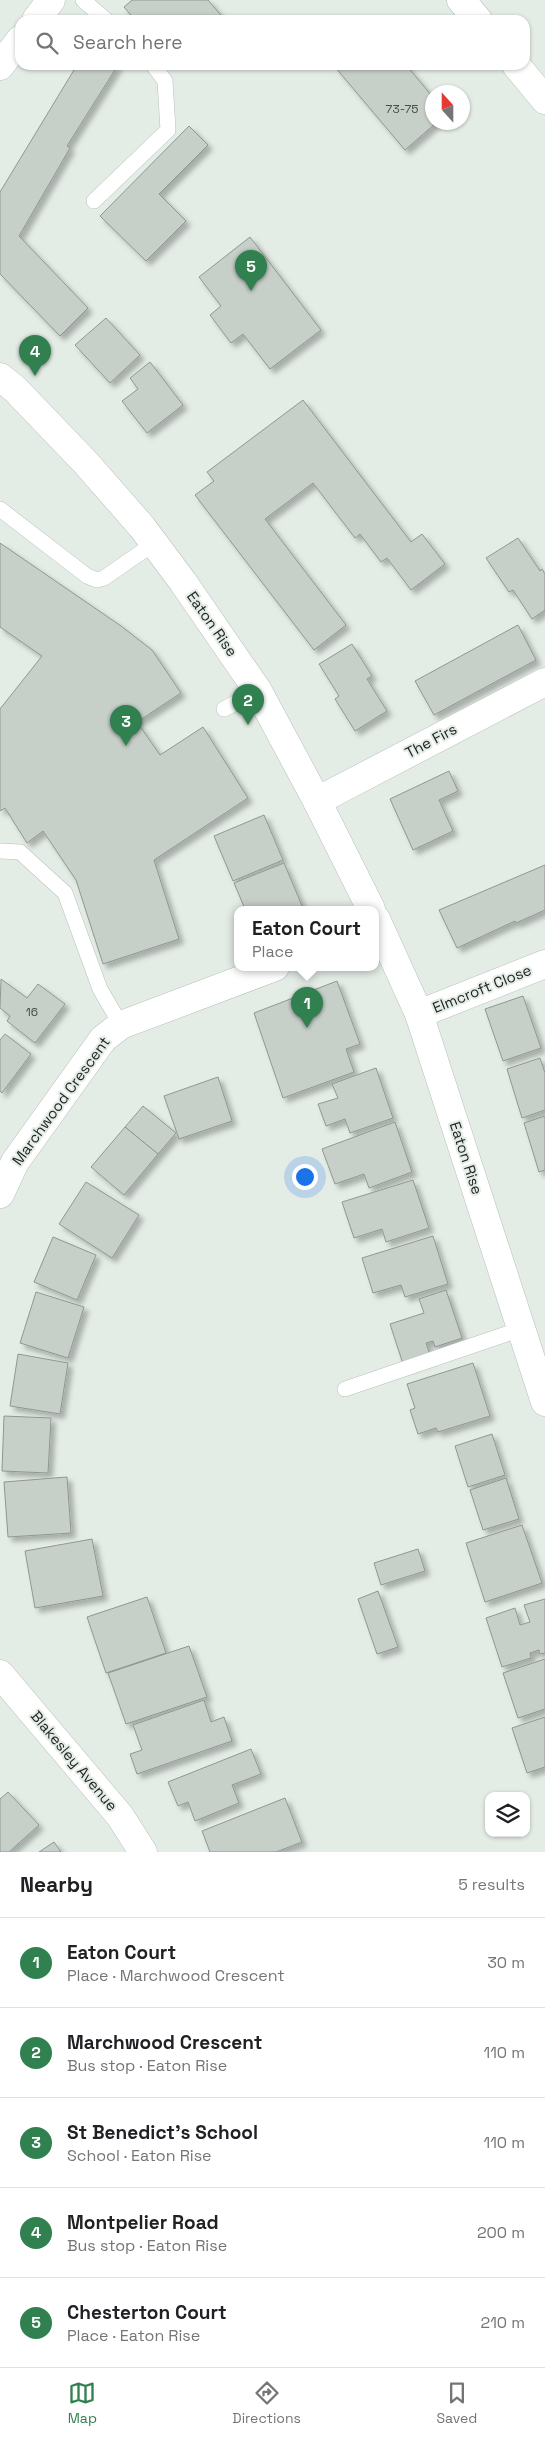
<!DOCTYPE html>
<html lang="en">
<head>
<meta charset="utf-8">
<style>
	body { margin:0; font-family:"Space Grotesk",sans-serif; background:#f6f6f6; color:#202124 }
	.controls { position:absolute; right:15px; bottom:15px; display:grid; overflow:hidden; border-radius:10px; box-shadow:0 1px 4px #0004 }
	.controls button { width:45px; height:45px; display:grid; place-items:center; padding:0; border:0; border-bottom:1px solid #e0e0e0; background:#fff; color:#202124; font:25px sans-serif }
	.compass { position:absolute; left:425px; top:85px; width:45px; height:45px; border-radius:50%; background:#fff; box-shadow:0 1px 4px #0004; rotate:339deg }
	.you { position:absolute; left:304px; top:1176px; width:18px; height:18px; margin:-12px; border:4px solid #fff; border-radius:50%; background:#1a73e8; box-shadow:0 0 0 8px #1a73e833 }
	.badge { display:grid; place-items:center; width:32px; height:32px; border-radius:50%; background:#31804f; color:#fff; font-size:16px; font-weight:700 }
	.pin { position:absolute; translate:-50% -41px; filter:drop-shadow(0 1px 2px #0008) }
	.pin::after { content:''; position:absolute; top:26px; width:18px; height:15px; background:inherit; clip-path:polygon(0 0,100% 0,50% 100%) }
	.popup { position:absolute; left:234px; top:906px; width:145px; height:65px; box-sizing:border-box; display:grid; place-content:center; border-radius:10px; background:#fff; filter:drop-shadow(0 1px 4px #0005); font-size:16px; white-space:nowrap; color:#757577 }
	.popup b { font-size:19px; color:#202124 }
	.popup::after { content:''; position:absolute; left:50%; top:100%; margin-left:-10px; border:10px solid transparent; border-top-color:#fff }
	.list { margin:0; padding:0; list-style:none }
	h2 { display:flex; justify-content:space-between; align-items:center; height:65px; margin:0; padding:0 20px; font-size:21px }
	h2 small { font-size:16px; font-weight:400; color:#757577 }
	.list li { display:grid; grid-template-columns:32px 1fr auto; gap:15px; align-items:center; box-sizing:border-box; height:90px; padding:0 20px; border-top:1px solid #e0e0e0 }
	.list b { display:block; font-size:19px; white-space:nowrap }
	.list p { margin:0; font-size:16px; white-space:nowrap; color:#757577 }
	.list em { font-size:16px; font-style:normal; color:#757577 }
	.icon { flex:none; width:28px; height:28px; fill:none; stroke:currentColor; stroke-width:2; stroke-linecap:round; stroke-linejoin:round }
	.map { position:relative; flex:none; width:545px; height:1852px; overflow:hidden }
	.search { position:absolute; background:#fff; box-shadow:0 1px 4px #0004; left:15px; right:15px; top:15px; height:55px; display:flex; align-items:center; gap:12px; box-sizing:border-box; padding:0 18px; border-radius:15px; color:#757577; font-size:19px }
	.sheet { height:515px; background:#fff }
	nav { display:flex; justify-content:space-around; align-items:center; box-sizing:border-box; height:70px; border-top:1px solid #e0e0e0; background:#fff; font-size:14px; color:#757577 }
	nav a { display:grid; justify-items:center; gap:2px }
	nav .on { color:#31804f }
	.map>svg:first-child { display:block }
	.building { fill:#c7cfc9; stroke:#909791; filter:url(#shadow) }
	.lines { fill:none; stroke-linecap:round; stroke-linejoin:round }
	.lane-casing { stroke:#b9c0bb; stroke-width:16 }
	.street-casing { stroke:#b9c0bb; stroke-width:29 }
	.secondary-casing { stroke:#b9c0bb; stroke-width:29 }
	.lane { stroke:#fff; stroke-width:15 }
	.street { stroke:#fff; stroke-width:28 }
	.secondary { stroke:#fff; stroke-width:28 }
	.labels { text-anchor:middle; stroke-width:4; stroke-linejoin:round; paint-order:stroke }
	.number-label { font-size:12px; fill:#494d4a }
	.street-label { font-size:15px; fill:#1f2220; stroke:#e4ece6 }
</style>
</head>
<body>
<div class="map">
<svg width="545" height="1852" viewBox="0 0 545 1852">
	<defs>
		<filter id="shadow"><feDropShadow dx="4.5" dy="4.5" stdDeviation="2.5" flood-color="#0004"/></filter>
	</defs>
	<rect width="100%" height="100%" fill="#e4ece6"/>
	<g class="building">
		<path d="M132 0H208L225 20H135L124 7Z"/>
		<path d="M77 65H118L67 146 70 148 19 236 88 308 60 336 0 274V192Z"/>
		<path d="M338 65H406L432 96V122H437L405 150 335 67Z"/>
		<path d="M189 126 208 145 159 194 186 221 146 261 100 216Z"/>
		<path d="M250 237 321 330 270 369 243 334 231 343 210 315 221 306 199 277Z"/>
		<path d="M106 318 140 355 110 383 75 345Z"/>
		<path d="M150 362 183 405 147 433 122 401 138 389 130 378Z"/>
		<path d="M303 400 411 542 422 534 445 564 411 590 387 558 381 562 360 534 355 538 313 483 265 519 346 625 314 650 195 495 214 481 207 472Z"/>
		<path d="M518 538 540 571 542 569 545 574V610L532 619 513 590 509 592 486 558Z"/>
		<path d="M0 543 121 626 152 650 181 693 137 722 160 755 203 727 248 798 154 860 179 939 103 964 76 880 43 831 27 843 5 808 0 811V709L42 656 0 627Z"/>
		<path d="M518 625 536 660 434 715 415 681Z"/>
		<path d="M352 644 372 676 367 679 387 711 355 731 335 699 339 696 319 664Z"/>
		<path d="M449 771 458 791 439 800 453 831 413 850 390 799Z"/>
		<path d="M264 815 283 860 233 881 214 836Z"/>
		<path d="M284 863 303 908 245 909 234 883Z"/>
		<path d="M545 865V910L516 923 515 921 457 948 439 910Z"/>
		<path d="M1 979 27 998 38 984 65 1004 35 1043 7 1021 10 1016 0 1008Z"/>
		<path d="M337 981 360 1044 346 1049 354 1072 283 1098 254 1013Z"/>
		<path d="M523 996 541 1048 503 1061 485 1009Z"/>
		<path d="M5 1034 31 1054 2 1093 0 1091V1040Z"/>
		<path d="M540 1058 545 1073V1110L522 1118 507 1069Z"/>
		<path d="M376 1068 393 1118 350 1133 345 1119 326 1126 318 1104 338 1098 332 1084Z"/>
		<path d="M218 1077 232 1121 179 1139 164 1096Z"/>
		<path d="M143 1106 176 1133 158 1154 125 1127Z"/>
		<path d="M545 1116V1170L539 1172 524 1123Z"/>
		<path d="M395 1122 412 1172 369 1188 364 1174 335 1184 322 1149Z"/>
		<path d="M125 1127 158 1154 124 1195 91 1167Z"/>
		<path d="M413 1180 429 1228 386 1242 382 1229 354 1238 342 1202Z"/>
		<path d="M86 1182 139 1215 112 1258 59 1224Z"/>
		<path d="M433 1236 448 1284 405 1297 401 1285 373 1293 362 1258Z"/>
		<path d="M53 1237 96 1255 77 1300 34 1282Z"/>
		<path d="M446 1290 462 1338 435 1347 433 1341 426 1343 431 1358 404 1367 390 1324 424 1313 419 1299Z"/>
		<path d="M36 1292 84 1307 68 1358 20 1343Z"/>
		<path d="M18 1354 68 1363 60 1414 10 1406Z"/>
		<path d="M473 1363 490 1416 438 1432 436 1428 418 1434 410 1410 415 1408 407 1384Z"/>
		<path d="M4 1416 51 1418 48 1473 2 1471Z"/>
		<path d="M492 1434 505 1475 468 1487 455 1446Z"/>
		<path d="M67 1477 71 1533 8 1537 4 1482Z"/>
		<path d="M506 1478 519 1519 483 1530 470 1490Z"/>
		<path d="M522 1525 542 1583 485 1602 466 1543Z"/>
		<path d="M92 1539 103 1596 35 1608 25 1551Z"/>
		<path d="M418 1549 425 1571 381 1585 374 1563Z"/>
		<path d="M378 1591 398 1647 377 1654 358 1599Z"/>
		<path d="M147 1597 166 1653 106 1673 87 1617Z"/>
		<path d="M545 1599V1653L540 1654 539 1650 530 1653 531 1658 502 1667 486 1618 515 1608 520 1625 530 1622 524 1605Z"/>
		<path d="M189 1646 207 1697 126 1724 108 1673Z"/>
		<path d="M545 1659V1709L518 1718 503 1673Z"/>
		<path d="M204 1700 211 1722 224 1717 232 1741 137 1774 130 1754 142 1750 133 1725Z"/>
		<path d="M545 1717V1767L527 1773 512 1728Z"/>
		<path d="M251 1749 261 1774 232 1785 239 1803 195 1821 188 1802 178 1806 168 1782Z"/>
		<path d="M8 1792 39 1825 9 1852H0V1799Z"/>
		<path d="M285 1798 302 1842 276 1852H210L202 1831Z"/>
		<path d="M54 1842 61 1852H39Z"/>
	</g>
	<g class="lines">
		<g class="lane-casing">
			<g id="lane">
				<path d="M83 0 106 20"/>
				<path d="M94 201 168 130 165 81 153 65"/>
				<path d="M0 509 87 576 97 580 104 578 153 544"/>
				<path d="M224 709 258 691"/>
				<path d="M0 851 20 852 65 893 100 989 121 1025"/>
				<path d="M345 1389 521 1329"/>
			</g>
		</g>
		<g class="street-casing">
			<g id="street">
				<path d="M461 0 478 20"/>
				<path d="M36 20 51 0"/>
				<path d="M516 65 545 100"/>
				<path d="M0 66 20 40"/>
				<path d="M317 801 545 682"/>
				<path d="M419 1014 545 964"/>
				<path d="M0 1194 15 1162 103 1039 121 1025 275 967"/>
				<path d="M0 1674 120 1816 143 1852"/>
			</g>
		</g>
		<g class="secondary-casing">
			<g id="secondary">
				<path d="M0 377 15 389 86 463 142 527 183 582 258 691 317 801 371 909"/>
				<path d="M376 919 419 1014 545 1402"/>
			</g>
		</g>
		<use href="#lane" class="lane"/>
		<use href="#street" class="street"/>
		<use href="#secondary" class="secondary"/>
	</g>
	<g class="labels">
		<g class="number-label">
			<text x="402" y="113">73-75</text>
			<text x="32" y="1016">16</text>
		</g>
		<g class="street-label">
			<text transform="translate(212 624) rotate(55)" y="5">Eaton Rise</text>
			<text transform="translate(431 741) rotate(-28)" y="5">The Firs</text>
			<text transform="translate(482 989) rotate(-22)" y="5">Elmcroft Close</text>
			<text transform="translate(61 1101) rotate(-54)" y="5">Marchwood Crescent</text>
			<text transform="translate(466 1158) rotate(72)" y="5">Eaton Rise</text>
			<text transform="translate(74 1761) rotate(50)" y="5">Blakesley Avenue</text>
		</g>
	</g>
</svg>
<div class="controls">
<button><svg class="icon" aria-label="layers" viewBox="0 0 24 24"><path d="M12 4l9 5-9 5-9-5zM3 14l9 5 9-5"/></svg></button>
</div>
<svg class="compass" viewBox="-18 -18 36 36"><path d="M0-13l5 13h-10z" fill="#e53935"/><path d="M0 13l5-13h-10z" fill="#757577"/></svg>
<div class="you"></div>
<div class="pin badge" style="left:307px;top:1028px">1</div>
<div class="popup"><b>Eaton Court</b>Place</div>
<div class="pin badge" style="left:248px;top:725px">2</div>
<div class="pin badge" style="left:126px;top:746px">3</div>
<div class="pin badge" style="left:35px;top:376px">4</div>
<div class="pin badge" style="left:251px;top:291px">5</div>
<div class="search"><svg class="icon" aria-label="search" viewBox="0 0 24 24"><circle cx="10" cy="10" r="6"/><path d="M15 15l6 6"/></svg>Search here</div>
</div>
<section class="sheet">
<h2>Nearby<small>5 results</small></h2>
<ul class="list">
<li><span class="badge">1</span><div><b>Eaton Court</b><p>Place · Marchwood Crescent</p></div><em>30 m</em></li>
<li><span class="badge">2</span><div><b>Marchwood Crescent</b><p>Bus stop · Eaton Rise</p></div><em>110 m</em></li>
<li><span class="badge">3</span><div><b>St Benedict's School</b><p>School · Eaton Rise</p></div><em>110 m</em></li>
<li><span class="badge">4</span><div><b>Montpelier Road</b><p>Bus stop · Eaton Rise</p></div><em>200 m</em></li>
<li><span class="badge">5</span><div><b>Chesterton Court</b><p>Place · Eaton Rise</p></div><em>210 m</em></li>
</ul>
</section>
<nav>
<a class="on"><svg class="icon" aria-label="map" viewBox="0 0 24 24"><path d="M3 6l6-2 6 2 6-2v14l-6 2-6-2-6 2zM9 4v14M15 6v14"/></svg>Map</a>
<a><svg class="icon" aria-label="directions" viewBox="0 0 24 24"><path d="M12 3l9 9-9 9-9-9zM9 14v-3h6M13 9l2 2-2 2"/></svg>Directions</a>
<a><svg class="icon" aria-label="saved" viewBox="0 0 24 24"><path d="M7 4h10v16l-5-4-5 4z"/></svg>Saved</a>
</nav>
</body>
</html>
